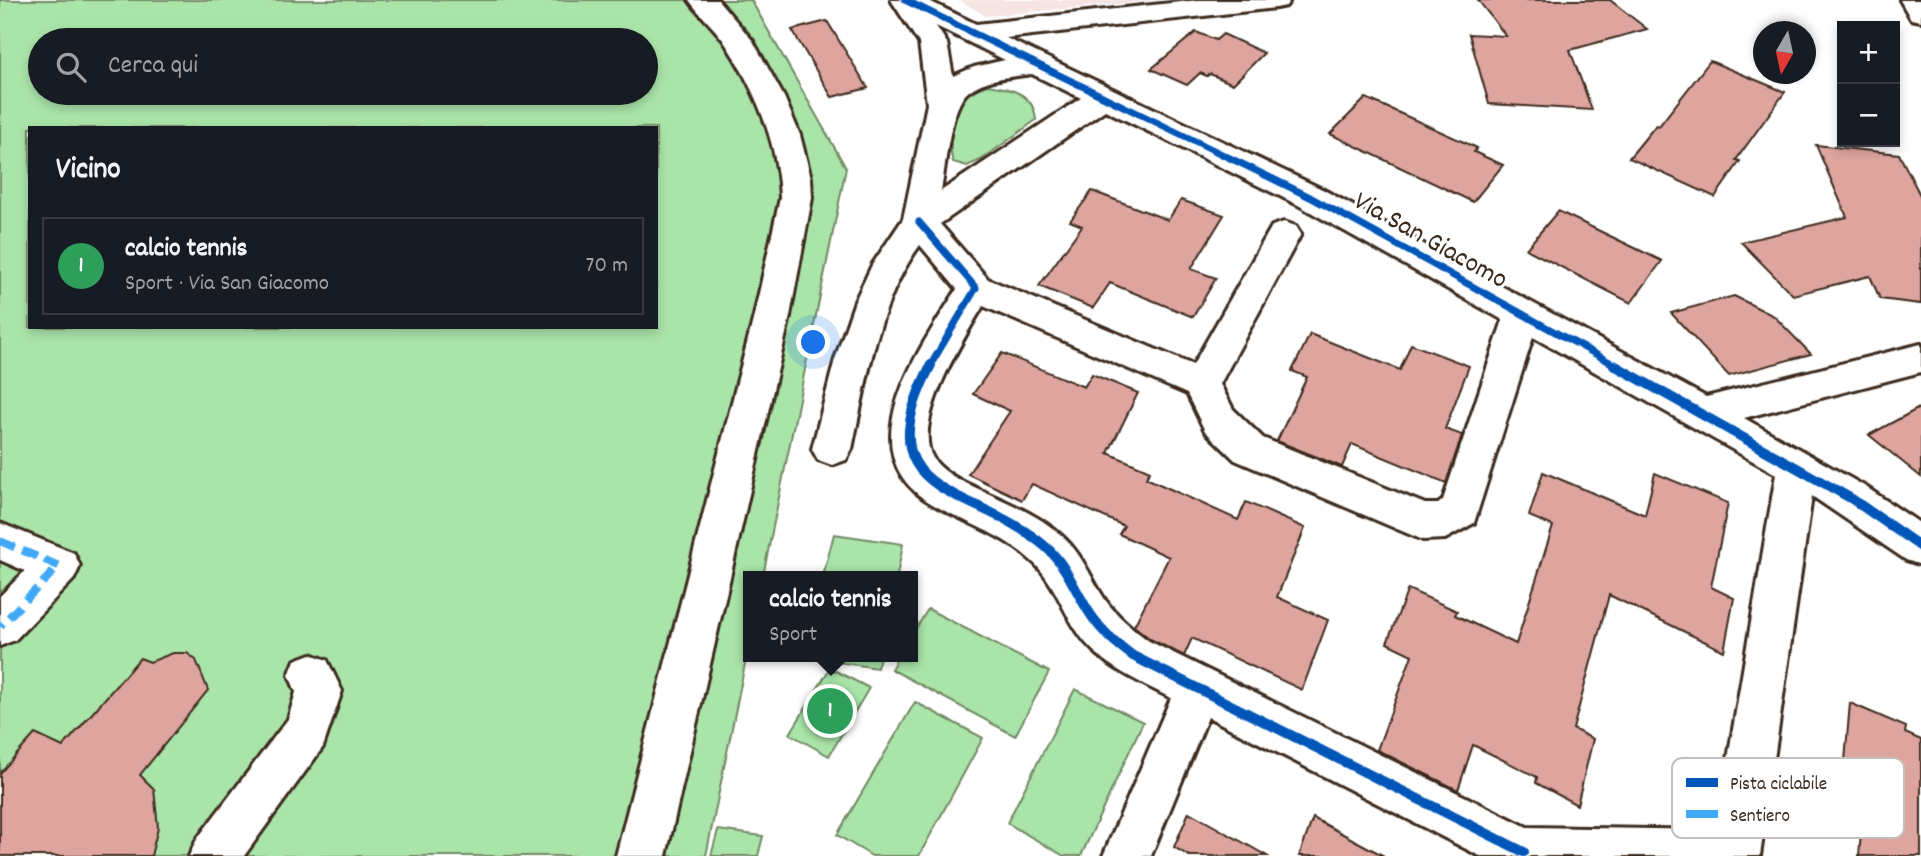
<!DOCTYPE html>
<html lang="it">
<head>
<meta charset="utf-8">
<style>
	body { margin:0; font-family:Dekko,sans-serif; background:#20242c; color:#f1f3f6 }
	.controls { position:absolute; right:21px; top:21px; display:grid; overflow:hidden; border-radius:0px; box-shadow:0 4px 10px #0003 }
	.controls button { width:63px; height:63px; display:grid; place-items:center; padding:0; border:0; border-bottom:2px solid #363941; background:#171b24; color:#f1f3f6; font:35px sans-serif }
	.compass { position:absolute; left:1753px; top:21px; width:63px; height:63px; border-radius:50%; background:#171b24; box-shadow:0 4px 10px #0003; rotate:189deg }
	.you { position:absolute; left:814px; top:343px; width:24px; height:24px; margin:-18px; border:5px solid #fff; border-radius:50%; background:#1a73e8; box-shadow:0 0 0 10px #1a73e833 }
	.badge { display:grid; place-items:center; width:46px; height:46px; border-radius:50%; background:#ea580c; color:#fff; font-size:23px; font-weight:700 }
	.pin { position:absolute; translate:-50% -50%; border:4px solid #fff; box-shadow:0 2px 7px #0006 }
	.popup { position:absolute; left:743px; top:571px; width:175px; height:91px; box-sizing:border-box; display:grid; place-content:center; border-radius:0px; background:#171b24; filter:drop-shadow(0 2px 5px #0005); font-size:23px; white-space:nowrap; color:#9ea1a6 }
	.popup b { font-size:26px; color:#f1f3f6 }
	.popup::after { content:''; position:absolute; left:50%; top:100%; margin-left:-14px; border:14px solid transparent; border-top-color:#171b24 }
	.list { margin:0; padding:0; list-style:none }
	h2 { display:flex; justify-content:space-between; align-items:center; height:91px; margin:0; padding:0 28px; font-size:30px }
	h2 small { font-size:23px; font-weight:400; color:#9ea1a6 }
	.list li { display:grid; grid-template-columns:46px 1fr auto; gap:21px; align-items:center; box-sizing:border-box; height:98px; margin:0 14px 14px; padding:0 14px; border:2px solid #363941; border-radius:0px }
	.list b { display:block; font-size:26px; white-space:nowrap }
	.list p { margin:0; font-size:23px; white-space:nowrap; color:#9ea1a6 }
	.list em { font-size:23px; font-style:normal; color:#9ea1a6 }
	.icon { flex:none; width:38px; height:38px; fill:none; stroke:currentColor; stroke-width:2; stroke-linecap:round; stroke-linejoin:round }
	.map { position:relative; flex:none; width:1921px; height:856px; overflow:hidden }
	.search { position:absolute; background:#171b24; box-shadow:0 4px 10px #0003; left:28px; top:28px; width:630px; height:77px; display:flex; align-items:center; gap:18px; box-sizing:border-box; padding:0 24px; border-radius:38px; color:#9ea1a6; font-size:26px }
	.panel { position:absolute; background:#171b24; box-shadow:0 4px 10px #0003; left:28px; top:126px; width:630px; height:203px; border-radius:0px }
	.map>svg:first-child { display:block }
	.built { fill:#f5e4e2 }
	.green { fill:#a9e4a9; stroke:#728764; stroke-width:2; fill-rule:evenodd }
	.building { fill:#dea49e; stroke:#3b2a1e; stroke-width:2 }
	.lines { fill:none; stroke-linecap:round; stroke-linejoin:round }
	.minor-casing { stroke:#3b2a1e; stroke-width:6 }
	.minor { fill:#fff; fill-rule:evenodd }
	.quiet { stroke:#3fa9f5; stroke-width:8; stroke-dasharray:16 8; stroke-linecap:butt }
	.cycleway-far1-casing { stroke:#fff; stroke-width:10 }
	.cycleway-casing { stroke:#fff; stroke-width:14 }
	.cycleway-far1 { stroke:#0057b8; stroke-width:7 }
	.cycleway { stroke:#0057b8; stroke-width:10 }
	.labels { text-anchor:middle; stroke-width:6; stroke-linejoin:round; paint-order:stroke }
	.street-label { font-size:28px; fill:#3b2a1e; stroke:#fff }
	.key { fill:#fff; stroke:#c4bfbc; stroke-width:2 }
	.key-label { font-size:19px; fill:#3b2a1e }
</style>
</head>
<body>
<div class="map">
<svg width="1921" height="856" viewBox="0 0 1921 856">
	<rect width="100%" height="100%" fill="#fff"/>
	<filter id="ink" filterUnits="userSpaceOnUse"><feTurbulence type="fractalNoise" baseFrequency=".0143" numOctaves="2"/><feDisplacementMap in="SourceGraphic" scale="14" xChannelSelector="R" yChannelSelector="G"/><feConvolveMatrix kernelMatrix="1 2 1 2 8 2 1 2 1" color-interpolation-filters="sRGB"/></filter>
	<g filter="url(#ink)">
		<path class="built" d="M959 0H1163L986 16Z"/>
		<g class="green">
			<path d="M0 0H751L846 168 763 576H748V649L706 856H0ZM40 40H646V93H40ZM30 128H656V327H30Z"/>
			<path d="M987 85C1010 88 1034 93 1036 120L981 160 967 166 953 162C949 151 950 119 955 107 960 96 976 90 987 85Z"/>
			<path d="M834 534 903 544 897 576H823Z"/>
			<path d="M928 609 1049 672 1015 736 891 669 898 657H912V635Z"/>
			<path d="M803 657H880L877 668Z"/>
			<path d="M830 668 869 688 829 756 790 734Z"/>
			<path d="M1075 689 1143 722 1081 856H1064L1007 823Z"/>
			<path d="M915 702 983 738 919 856H872L837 835Z"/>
			<path d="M718 830 763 836 758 856H711Z"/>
		</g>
		<g class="building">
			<path d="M1478 0H1610L1647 29 1570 50 1592 110 1489 104 1469 34 1506 36Z"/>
			<path d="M827 21 868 88 832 97 792 30Z"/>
			<path d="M1196 32 1216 40 1223 34 1264 53 1233 84 1210 74 1207 76 1200 73 1187 85 1151 69Z"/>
			<path d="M1710 61 1785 92 1736 160 1740 161 1715 197 1629 158 1656 125 1659 126Z"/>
			<path d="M1366 98 1477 148 1474 152 1503 165 1473 202 1330 134Z"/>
			<path d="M1816 145 1899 154 1921 197V304L1880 299 1870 276 1793 295 1741 242 1847 217Z"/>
			<path d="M1092 191 1168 220 1181 200 1224 215 1191 269 1216 278 1193 317 1110 283 1093 308 1039 286 1082 226 1070 221Z"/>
			<path d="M1558 211 1662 261 1631 303 1526 249Z"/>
			<path d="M1734 296 1774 316 1811 354 1729 376 1671 313Z"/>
			<path d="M1310 334 1400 370 1411 344 1469 366 1445 429 1462 435 1446 483 1352 444 1342 467 1277 441 1307 377 1292 371Z"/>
			<path d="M1002 353 1084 387 1092 374 1138 393 1108 453 1150 471 1146 478 1238 520 1246 502 1305 528 1277 597 1328 620 1302 690 1192 638 1184 656 1150 639 1134 626 1169 557 1119 534 1124 526 1032 484 1022 500 968 474 1010 411 973 394Z"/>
			<path d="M1921 407V477L1869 435Z"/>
			<path d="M1543 472 1645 515 1655 473 1728 503 1711 587 1734 598 1724 651 1609 595 1573 729 1593 739 1577 805 1536 783 1537 777 1473 745 1458 790 1377 750 1412 655 1387 643 1408 589 1457 611 1455 615 1516 644 1553 526 1529 516Z"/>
			<path d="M173 653H187L196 660 208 690 140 775 154 789 158 828 151 856H0V773L35 734 63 747 140 658 150 662Z"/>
			<path d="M1850 703 1906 727 1905 733 1921 740V856H1859L1866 771 1845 761Z"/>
			<path d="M1189 812 1267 856H1189L1174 847Z"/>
			<path d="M1313 818 1384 856H1299Z"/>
		</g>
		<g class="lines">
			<g class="minor-casing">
				<g id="minor">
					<path d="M689 0H718L753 41 784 97 800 135 811 178 812 198 790 316 666 856H616L754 316 780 198C778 144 756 91 727 46 717 29 700 16 689 0Z"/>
					<path d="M891 0H927L976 24 1199 0H1290L1286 6 1276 8 1006 38 1322 189 1706 397 1921 344V372L1744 418 1866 487 1921 524V565L1906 560 1812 496 1760 856H1480L1208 717 1151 856H1103L1171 698C1136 680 1099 665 1077 631 1062 609 1054 583 1035 564 1007 536 968 524 934 505 843 454 919 350 957 289L920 245C877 303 867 380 852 449L846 460 832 465 818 460 812 449 835 359 855 301 872 265 903 219 927 104 919 43ZM936 26 1005 60 974 67 953 76 947 43ZM1032 74 1081 98 941 191C946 166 949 106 969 91 986 78 1012 77 1032 74ZM1105 110 1298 205 1503 320 1443 500 1438 504H1425L1263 438 1233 409 1220 384 1301 234 1296 226 1284 222 1272 226 1193 365 988 279 940 224ZM983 306 1187 394 1205 431 1235 460 1423 540 1445 539 1474 523 1533 337 1776 474 1716 830 1527 827 1149 641C1133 629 1118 617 1106 601 1091 579 1082 553 1061 535 1035 512 1003 501 972 486 959 480 941 471 933 458 911 422 964 338 983 306Z"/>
					<path d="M1900 0H1921V21L1911 19Z"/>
					<path d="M0 523 74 553 80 566 74 579 15 640 0 646V596L25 571 0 560Z"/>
					<path d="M311 654 327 660 342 691 323 747 244 856H189L197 839 288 719 296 692 289 675 295 660Z"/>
				</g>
			</g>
			<use href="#minor" class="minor"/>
			<path class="quiet" d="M0 541 59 566 0 626"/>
			<g class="cycleway-far1-casing">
				<g id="cycleway-far1">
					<path d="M905 0 1310 197 1617 366"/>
					<path d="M919 222 976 288 930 366"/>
				</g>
			</g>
			<g class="cycleway-casing">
				<g id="cycleway">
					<path d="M931 365C860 502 976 484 1047 548 1067 566 1076 593 1091 615 1102 632 1117 644 1133 656L1524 852"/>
					<path d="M1614 365 1852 499 1921 547"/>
				</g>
			</g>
			<use href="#cycleway-far1" class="cycleway-far1"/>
			<use href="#cycleway" class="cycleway"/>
		</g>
	</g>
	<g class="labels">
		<g class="street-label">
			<text transform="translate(1432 238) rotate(29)" y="10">Via San Giacomo</text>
		</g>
	</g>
	<rect x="1672" y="758" width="232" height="80" rx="10" class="key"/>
	<rect x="1686" y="778" width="32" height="9" fill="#0057b8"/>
	<rect x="1686" y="810" width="32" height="8" fill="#3fa9f5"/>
	<g class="key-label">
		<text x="1730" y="789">Pista ciclabile</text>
		<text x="1730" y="821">Sentiero</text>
	</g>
</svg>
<div class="controls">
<button>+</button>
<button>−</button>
</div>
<svg class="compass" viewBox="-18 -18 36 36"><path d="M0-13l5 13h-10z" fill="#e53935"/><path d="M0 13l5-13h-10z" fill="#9ea1a6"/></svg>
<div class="you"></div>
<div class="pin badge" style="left:830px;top:711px;background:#2e9e5b">1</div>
<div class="popup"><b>calcio tennis</b>Sport</div>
<div class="search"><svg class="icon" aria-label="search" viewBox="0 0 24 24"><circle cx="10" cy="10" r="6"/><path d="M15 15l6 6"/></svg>Cerca qui</div>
<section class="panel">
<h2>Vicino<small></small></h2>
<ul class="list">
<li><span class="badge" style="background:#2e9e5b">1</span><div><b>calcio tennis</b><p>Sport · Via San Giacomo</p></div><em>70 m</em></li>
</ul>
</section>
</div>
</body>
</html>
